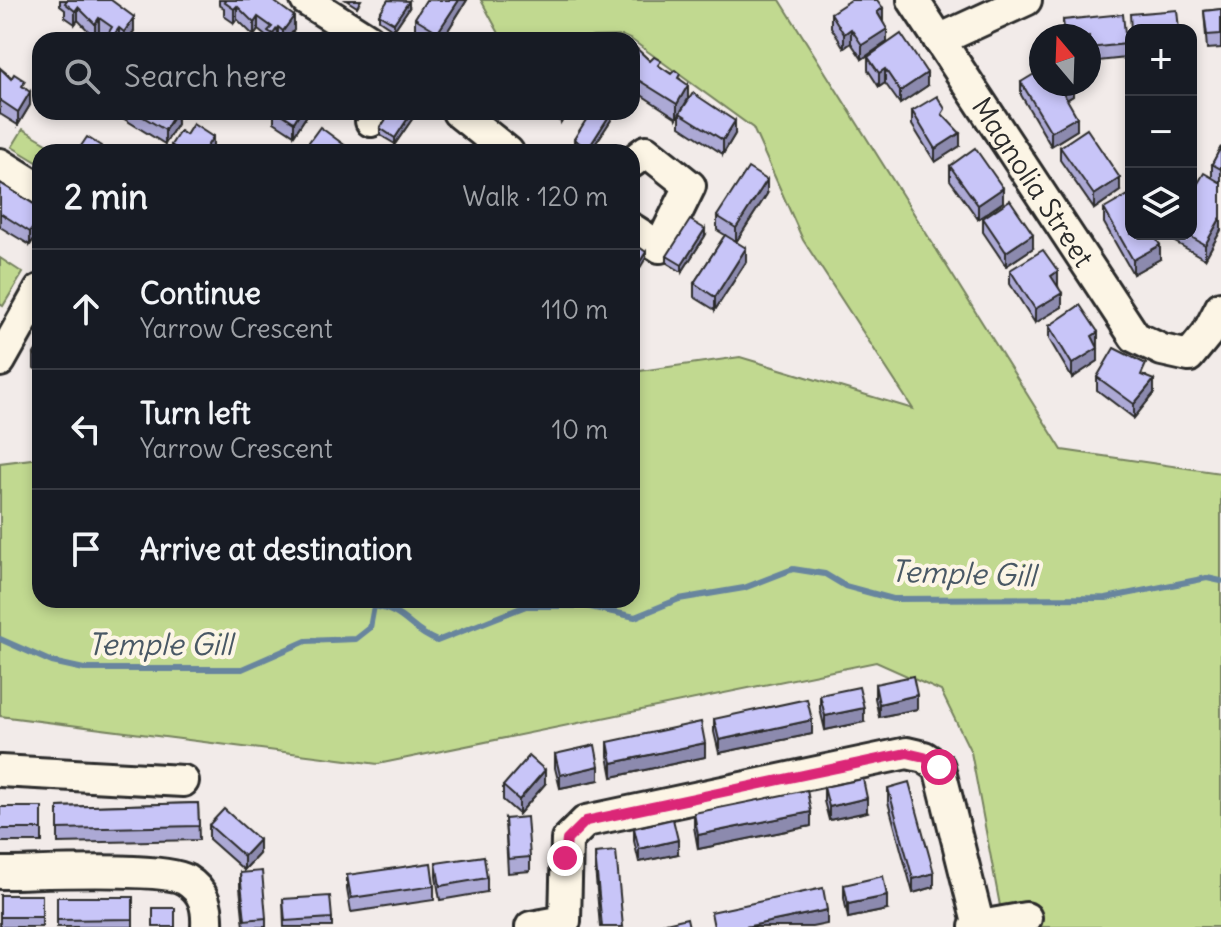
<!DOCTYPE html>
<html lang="en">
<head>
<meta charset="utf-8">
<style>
	body { margin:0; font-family:Delius,sans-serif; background:#20242c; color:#f1f3f6 }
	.controls { position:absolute; right:24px; top:24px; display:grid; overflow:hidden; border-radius:16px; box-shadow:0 4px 12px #0003 }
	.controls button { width:72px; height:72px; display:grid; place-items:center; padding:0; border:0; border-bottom:2px solid #363941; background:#171b24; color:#f1f3f6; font:40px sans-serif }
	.compass { position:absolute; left:1029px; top:24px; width:72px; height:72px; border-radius:50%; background:#171b24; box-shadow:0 4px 12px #0003; rotate:341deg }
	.stop { position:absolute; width:24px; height:24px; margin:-18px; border:6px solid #db2777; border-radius:50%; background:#fff }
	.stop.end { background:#db2777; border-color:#fff; box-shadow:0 2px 8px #0008 }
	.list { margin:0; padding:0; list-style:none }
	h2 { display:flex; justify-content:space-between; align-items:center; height:104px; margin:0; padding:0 32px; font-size:34px }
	h2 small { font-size:26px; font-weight:400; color:#9ea1a6 }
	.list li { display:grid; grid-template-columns:52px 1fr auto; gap:24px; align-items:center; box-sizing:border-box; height:120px; padding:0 32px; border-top:2px solid #363941 }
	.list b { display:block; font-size:30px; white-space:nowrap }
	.list p { margin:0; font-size:26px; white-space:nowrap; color:#9ea1a6 }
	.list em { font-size:26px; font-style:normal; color:#9ea1a6 }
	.icon { flex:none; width:44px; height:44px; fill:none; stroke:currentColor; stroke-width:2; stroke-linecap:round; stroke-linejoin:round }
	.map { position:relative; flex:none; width:1221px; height:927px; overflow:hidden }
	.search { position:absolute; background:#171b24; box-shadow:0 4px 12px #0003; left:32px; top:32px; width:608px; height:88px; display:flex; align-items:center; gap:20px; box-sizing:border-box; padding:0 28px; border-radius:24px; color:#9ea1a6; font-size:30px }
	.panel { position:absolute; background:#171b24; box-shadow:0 4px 12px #0003; left:32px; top:144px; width:608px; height:464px; border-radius:24px }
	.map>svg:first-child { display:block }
	.green { fill:#c1d990; stroke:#76825e; stroke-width:2 }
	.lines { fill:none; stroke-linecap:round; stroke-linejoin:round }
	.stream { stroke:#67859e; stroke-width:6 }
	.minor-casing { stroke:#2b2b2b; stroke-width:36 }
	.minor { stroke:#fcf5e5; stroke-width:30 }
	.wall { fill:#aca9d5; stroke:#2b2b2b; stroke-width:2 }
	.shaded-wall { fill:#8c8aae; stroke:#2b2b2b; stroke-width:2 }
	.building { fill:#c8c5f8; stroke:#2b2b2b; stroke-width:2 }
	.route { stroke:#db2777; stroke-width:10 }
	.labels { text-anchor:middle; stroke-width:8; stroke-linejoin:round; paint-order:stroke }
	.street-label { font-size:28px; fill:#2b2b2b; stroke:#fcf5e5 }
	.water-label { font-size:30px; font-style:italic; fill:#495865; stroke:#fcf5e5 }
</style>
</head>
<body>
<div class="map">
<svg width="1221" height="927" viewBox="0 0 1221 927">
	<rect width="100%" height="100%" fill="#f2ebe9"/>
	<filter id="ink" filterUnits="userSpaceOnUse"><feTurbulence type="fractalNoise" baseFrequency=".0125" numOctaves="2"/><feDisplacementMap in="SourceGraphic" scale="16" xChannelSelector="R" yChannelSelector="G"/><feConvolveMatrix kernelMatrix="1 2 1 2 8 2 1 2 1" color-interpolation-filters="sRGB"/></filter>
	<g filter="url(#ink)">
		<g class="green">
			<path d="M481 0H780L1062 450 1221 473V927H1004L971 752 941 691 876 662 378 764 0 716V463L40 458V600H632V372L740 357 913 409 803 240 753 128 632 40 623 36 502 39Z"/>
			<path d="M23 129 62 152H40V164L12 147Z"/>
			<path d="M0 258 23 273 3 306 0 304Z"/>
		</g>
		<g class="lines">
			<path class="stream" d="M0 639 52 662 84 669H242L306 641 356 639 370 628 374 606C408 612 407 629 437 641L526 606H586L635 617 679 599 744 588 793 569 825 574 845 586 893 599 1106 598 1207 578 1221 581"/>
			<g class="minor-casing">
				<g id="minor">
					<path d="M306 0 369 40"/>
					<path id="s1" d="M913 0 1135 337 1162 350 1189 356 1207 334 1221 307"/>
					<path d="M939 40 1026 0"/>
					<path d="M458 112 508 152"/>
					<path d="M371 121 377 112"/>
					<path d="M632 162 646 151 690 186 660 247 632 229"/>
					<path d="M0 164 40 189"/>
					<path d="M0 361 40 290"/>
					<path d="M0 771 183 781"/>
					<path d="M0 873C34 873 163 866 186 880 204 891 208 907 207 927"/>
					<path d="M531 927 565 921 567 840 586 821 907 753 924 757 939 767 979 927"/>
					<path d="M975 927 1026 918"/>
				</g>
			</g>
			<use href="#minor" class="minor"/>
		</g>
		<g class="wall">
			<path d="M60 0H111L134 31 128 40H109V39L99 32 95 38 78 20 75 24 65 17V10L60 6Z"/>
			<path d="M219 0H272L294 30 286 40H268V38L258 30 254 36 237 19 234 23 224 16V8L219 5Z"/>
			<path d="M346 0H361L357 7Z"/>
			<path d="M467 0 442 40H428L415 32V18Z"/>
			<path d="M409 8 394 30 379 20V14Z"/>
			<path d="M1221 9V48L1207 49 1204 11Z"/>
			<path d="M831 13 883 22 887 42 862 59 851 43 844 48 831 27Z"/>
			<path d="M1063 20 1126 44V58L1089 62V36H1063Z"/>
			<path d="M632 45 650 61 680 79 688 99 677 118 632 89Z"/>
			<path d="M868 57 927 86 900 104 885 83 879 87 868 70Z"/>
			<path d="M0 68 25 88 30 105 18 125 0 114Z"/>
			<path d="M1021 82 1041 84H1073V96L1067 100 1077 130 1051 146 1021 95Z"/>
			<path d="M912 111 945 118 960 146 935 162 912 125Z"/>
			<path d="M113 112H177V124L165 144Z"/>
			<path d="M274 112H309L294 135 274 122Z"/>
			<path d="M345 112H362L357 120Z"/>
			<path d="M417 112 395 144 380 135V128Z"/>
			<path d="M544 112H567L561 122Z"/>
			<path d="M680 113 735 134 723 154 680 126Z"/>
			<path d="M611 120 590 152H583L574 146V139Z"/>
			<path d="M171 145 213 151 212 152H171Z"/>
			<path d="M1060 147 1120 191 1094 209 1060 160Z"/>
			<path d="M1221 147V230L1205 259 1173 241V234H1191L1212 178V164Z"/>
			<path d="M950 166 1003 202 978 219 950 180Z"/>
			<path d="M0 183 40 208V230L30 245 0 227Z"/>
			<path d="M767 194 736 242 746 262 715 310 694 297V283L725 235 717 230V216Z"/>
			<path d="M1104 209 1160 259 1133 274 1104 223Z"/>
			<path d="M983 218 1033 248 1006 266 983 232Z"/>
			<path d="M705 236 682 272 667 263V256Z"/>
			<path d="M1010 270 1058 285 1062 307 1035 323 1010 284Z"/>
			<path d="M1049 326 1098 346V361L1072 378 1049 339Z"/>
			<path d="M40 344V372L34 368V354Z"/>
			<path d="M1146 376 1154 393 1134 418 1097 390V377Z"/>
			<path d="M875 684 917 709 879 717 875 698Z"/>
			<path d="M820 695 864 722 825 730 820 709Z"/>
			<path d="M714 719 812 734 719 753 714 732Z"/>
			<path d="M608 742 705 757 612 777 608 756Z"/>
			<path d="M555 754 599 780 560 788 555 768Z"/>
			<path d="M545 784 519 814 503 800V786Z"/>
			<path d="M824 787 867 812 829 820 824 801Z"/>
			<path d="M888 788 934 887 913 893 888 802Z"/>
			<path d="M198 803 199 840 58 843V807Z"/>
			<rect x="0" y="807" width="42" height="35"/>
			<path d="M694 813 811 826 698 849 694 827Z"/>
			<path d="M505 819 530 857V871L508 873Z"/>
			<path d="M209 825 259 854 244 870 209 839Z"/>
			<path d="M634 828 678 854 639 862 634 841Z"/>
			<path d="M595 853 623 927H600L595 867Z"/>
			<path d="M436 863 487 878V892L440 900 436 877Z"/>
			<path d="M240 873 266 918V927H244L240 887Z"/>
			<path d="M347 875 434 886V900L351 912 347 889Z"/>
			<path d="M844 885 887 910 848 918 844 898Z"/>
			<rect x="0" y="895" width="42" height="32"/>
			<rect x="57" y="897" width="76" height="30"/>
			<path d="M283 899 332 918V927H284Z"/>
		</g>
		<g class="shaded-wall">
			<path d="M459 0H467L442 40H438V32Z"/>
			<path d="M409 1V8L394 30V23Z"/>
			<path d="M237 6V19L234 23V9Z"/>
			<path d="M78 7V20L75 24V11Z"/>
			<path d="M883 8V22L877 12Z"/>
			<path d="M294 16V30L286 40H283V31Z"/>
			<path d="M134 17V31L128 40H124V32Z"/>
			<path d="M258 17V30L254 36V23Z"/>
			<path d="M99 18V32L95 38V24Z"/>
			<path d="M278 27V40H273V34Z"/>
			<path d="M119 28V40H113V36Z"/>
			<path d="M851 29V43L844 48V34Z"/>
			<path d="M887 29V42L862 59V45Z"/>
			<path d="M885 69V83L879 87V73Z"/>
			<path d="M927 73V86L900 104V91Z"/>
			<path d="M1071 84H1073V96L1061 103V89Z"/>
			<path d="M688 85V99L677 118V104Z"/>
			<path d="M30 92V105L18 125V112Z"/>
			<path d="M176 112 177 124 165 144V130Z"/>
			<path d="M300 112H309L294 135V122Z"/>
			<path d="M412 112H417L395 144V138Z"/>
			<path d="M561 112H567L561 122Z"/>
			<path d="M611 113V120L590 152H588V149Z"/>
			<path d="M1077 117V130L1051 146V132Z"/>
			<path d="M735 121V134L723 154V140Z"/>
			<path d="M960 133V146L935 162V149Z"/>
			<path d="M213 137V151L212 152H203Z"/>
			<path d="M1120 178V191L1094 209V195Z"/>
			<path d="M767 180V194L736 242V228Z"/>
			<path d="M1003 188V202L978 219V205Z"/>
			<path d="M40 217V230L30 245V232Z"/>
			<path d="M1221 217V230L1205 259V245Z"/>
			<path d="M705 229V236L682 272V265Z"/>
			<path d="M1033 234V248L1006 266V252Z"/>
			<path d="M1160 245V259L1133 274V260Z"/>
			<path d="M746 248V262L715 310V297Z"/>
			<path d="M646 252V258L632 281V274Z"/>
			<path d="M1058 271V285L1051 290V276Z"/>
			<path d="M1062 293V307L1035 323V309Z"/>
			<path d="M1098 332V346L1092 350V336Z"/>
			<path d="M1098 348V361L1072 378V364Z"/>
			<path d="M1154 380V393L1134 418V404Z"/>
			<path d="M917 695V709L879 717V704Z"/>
			<path d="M864 708V722L825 730V716Z"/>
			<path d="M812 720V734L719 753V740Z"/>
			<path d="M705 743V757L612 777V763Z"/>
			<path d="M599 766V780L560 788V775Z"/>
			<path d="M545 770V784L519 814V800Z"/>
			<path d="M867 798V812L829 820V807Z"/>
			<path d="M811 812V826L698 849V835Z"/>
			<path d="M259 840V854L244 870V856Z"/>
			<path d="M678 840V854L639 862V849Z"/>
			<path d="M934 873V887L913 893V879Z"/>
			<path d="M887 896V910L848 918V904Z"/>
			<path d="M827 910V924L812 927H745Z"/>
		</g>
		<g class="building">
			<path d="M67 0H111L134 17 124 32 119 28 113 36 109 32 112 27 99 18 95 24 78 7 75 11 65 3Z"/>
			<path d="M226 0H272L294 16 283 31 278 27 273 34 268 31 272 27 258 17 254 23 237 6 234 9 224 2Z"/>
			<path d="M388 0 409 1 394 23 379 14Z"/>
			<path d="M426 0H459L438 32 415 18Z"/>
			<path d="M851 0H877L883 8 877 12 887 29 862 45 851 29 844 34 831 13Z"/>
			<path d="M1221 9V34L1207 35 1204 11Z"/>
			<path d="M1177 10 1179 30H1131L1130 14Z"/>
			<path d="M1123 14 1126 44 1089 48V36H1065L1063 20Z"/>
			<path d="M477 34 481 37 480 40H473Z"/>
			<path d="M901 34 927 73 900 91 885 69 879 73 868 57Z"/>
			<path d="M632 44 650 61 654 57 661 61 658 65 671 74 675 70 680 74 678 78 688 85 677 104 632 76Z"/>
			<path d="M0 68 11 79 14 74 25 81 22 86 30 92 18 112 0 100Z"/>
			<path d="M1041 70V84H1071L1061 89 1077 117 1051 132 1021 82Z"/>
			<path d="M693 93 735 121 723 140 680 113Z"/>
			<path d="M937 96 945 109 942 114 960 133 935 149 912 111Z"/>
			<path d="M135 112H176L165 130Z"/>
			<path d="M279 112H300L294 122Z"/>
			<path d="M391 112H412L395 138 380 128Z"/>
			<path d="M591 112H609L611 113 588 149 574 139Z"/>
			<path d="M193 124 213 137 203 152H175L177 149 171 145 180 131 186 135Z"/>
			<path d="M320 127 354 152H314L306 146Z"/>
			<path d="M1087 129 1120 178 1094 195 1060 147Z"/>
			<path d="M87 137 101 146 97 152H77Z"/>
			<path d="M1221 147V169L1212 164Z"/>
			<path d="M975 148 1003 188 978 205 950 166Z"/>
			<path d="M748 168 767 180 736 228 717 216Z"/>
			<path d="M1204 173 1221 183V217L1205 245 1186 234H1191V195Z"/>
			<path d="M0 183 40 208V217L30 232 0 213Z"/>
			<path d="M1130 194 1131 234H1153L1160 245 1133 260 1104 209Z"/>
			<path d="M1010 200 1033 234 1006 252 983 218Z"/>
			<path d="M690 220 705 229 682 265 667 256Z"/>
			<path d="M725 235 746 248 715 297 694 283Z"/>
			<path d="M632 242 646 252 632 274Z"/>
			<path d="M1043 250 1058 271 1051 276 1062 293 1035 309 1010 270Z"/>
			<path d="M1080 305 1098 332 1092 336 1098 348 1072 364 1049 326Z"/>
			<path d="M40 344V358L34 354Z"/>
			<path d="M1114 348 1146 364 1141 375 1154 380 1134 404 1097 377Z"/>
			<path d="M913 676 917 695 879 704 875 684Z"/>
			<path d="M859 687 864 708 825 716 820 695Z"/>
			<path d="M807 699 812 720 719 740 714 719Z"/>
			<path d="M701 722 705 743 612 763 608 742Z"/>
			<path d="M595 745 599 766 560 775 555 754Z"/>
			<path d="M529 756 545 770 519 800 503 786Z"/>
			<path d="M863 779 867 798 829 807 824 787Z"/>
			<path d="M909 782 934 873 913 879 888 788Z"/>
			<path d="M807 790 811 812 698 835 694 813Z"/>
			<path d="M198 803 199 826 58 829V807Z"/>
			<rect x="0" y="807" width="42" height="22"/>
			<path d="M224 809 259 840 244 856 209 825Z"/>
			<path d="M527 817 530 857 508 859 505 819Z"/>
			<path d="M673 819 678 840 639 849 634 828Z"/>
			<path d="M616 851 623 927H602L595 853Z"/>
			<path d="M484 856 487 878 440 886 436 863Z"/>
			<path d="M431 863 434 886 351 898 347 875Z"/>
			<path d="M262 871 266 918 245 920 240 873Z"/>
			<path d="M883 876 887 896 848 904 844 885Z"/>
			<path d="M823 888 827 910 745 927H714L711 912Z"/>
			<rect x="0" y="895" width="42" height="22"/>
			<path d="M330 896 332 918 285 921 283 899Z"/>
			<path d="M57 897H133V919L57 920Z"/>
			<rect x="153" y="908" width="22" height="19"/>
			<path d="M687 918 689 927H649Z"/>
		</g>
	</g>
	<g class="lines" filter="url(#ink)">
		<path class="route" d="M565 858 567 840 586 821 907 753 924 757 939 767"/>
	</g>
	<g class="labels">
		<g class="street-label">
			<text dy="10" stroke="none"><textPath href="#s1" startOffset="218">Magnolia Street</textPath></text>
		</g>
		<g class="water-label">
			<text transform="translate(963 574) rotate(2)" y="10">Temple Gill</text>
			<text x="160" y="655">Temple Gill</text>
		</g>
	</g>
</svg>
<div class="controls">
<button>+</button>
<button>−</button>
<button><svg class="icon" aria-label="layers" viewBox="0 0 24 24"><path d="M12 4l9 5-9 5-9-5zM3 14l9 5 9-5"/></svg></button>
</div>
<svg class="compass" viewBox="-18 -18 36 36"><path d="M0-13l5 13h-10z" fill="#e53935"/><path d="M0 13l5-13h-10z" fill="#9ea1a6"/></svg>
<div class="stop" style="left:939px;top:767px"></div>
<div class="stop end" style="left:565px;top:858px"></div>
<div class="search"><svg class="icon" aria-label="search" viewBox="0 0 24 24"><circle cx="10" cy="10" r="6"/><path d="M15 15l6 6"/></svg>Search here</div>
<section class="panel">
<h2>2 min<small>Walk · 120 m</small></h2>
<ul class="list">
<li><svg class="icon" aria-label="ahead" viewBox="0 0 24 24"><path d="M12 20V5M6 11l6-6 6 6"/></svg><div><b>Continue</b><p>Yarrow Crescent</p></div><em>110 m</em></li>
<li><svg class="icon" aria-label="left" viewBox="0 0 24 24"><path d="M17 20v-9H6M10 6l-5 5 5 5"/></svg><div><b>Turn left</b><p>Yarrow Crescent</p></div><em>10 m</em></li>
<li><svg class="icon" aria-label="arrive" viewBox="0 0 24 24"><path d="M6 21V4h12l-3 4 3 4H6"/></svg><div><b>Arrive at destination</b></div></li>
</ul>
</section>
</div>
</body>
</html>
